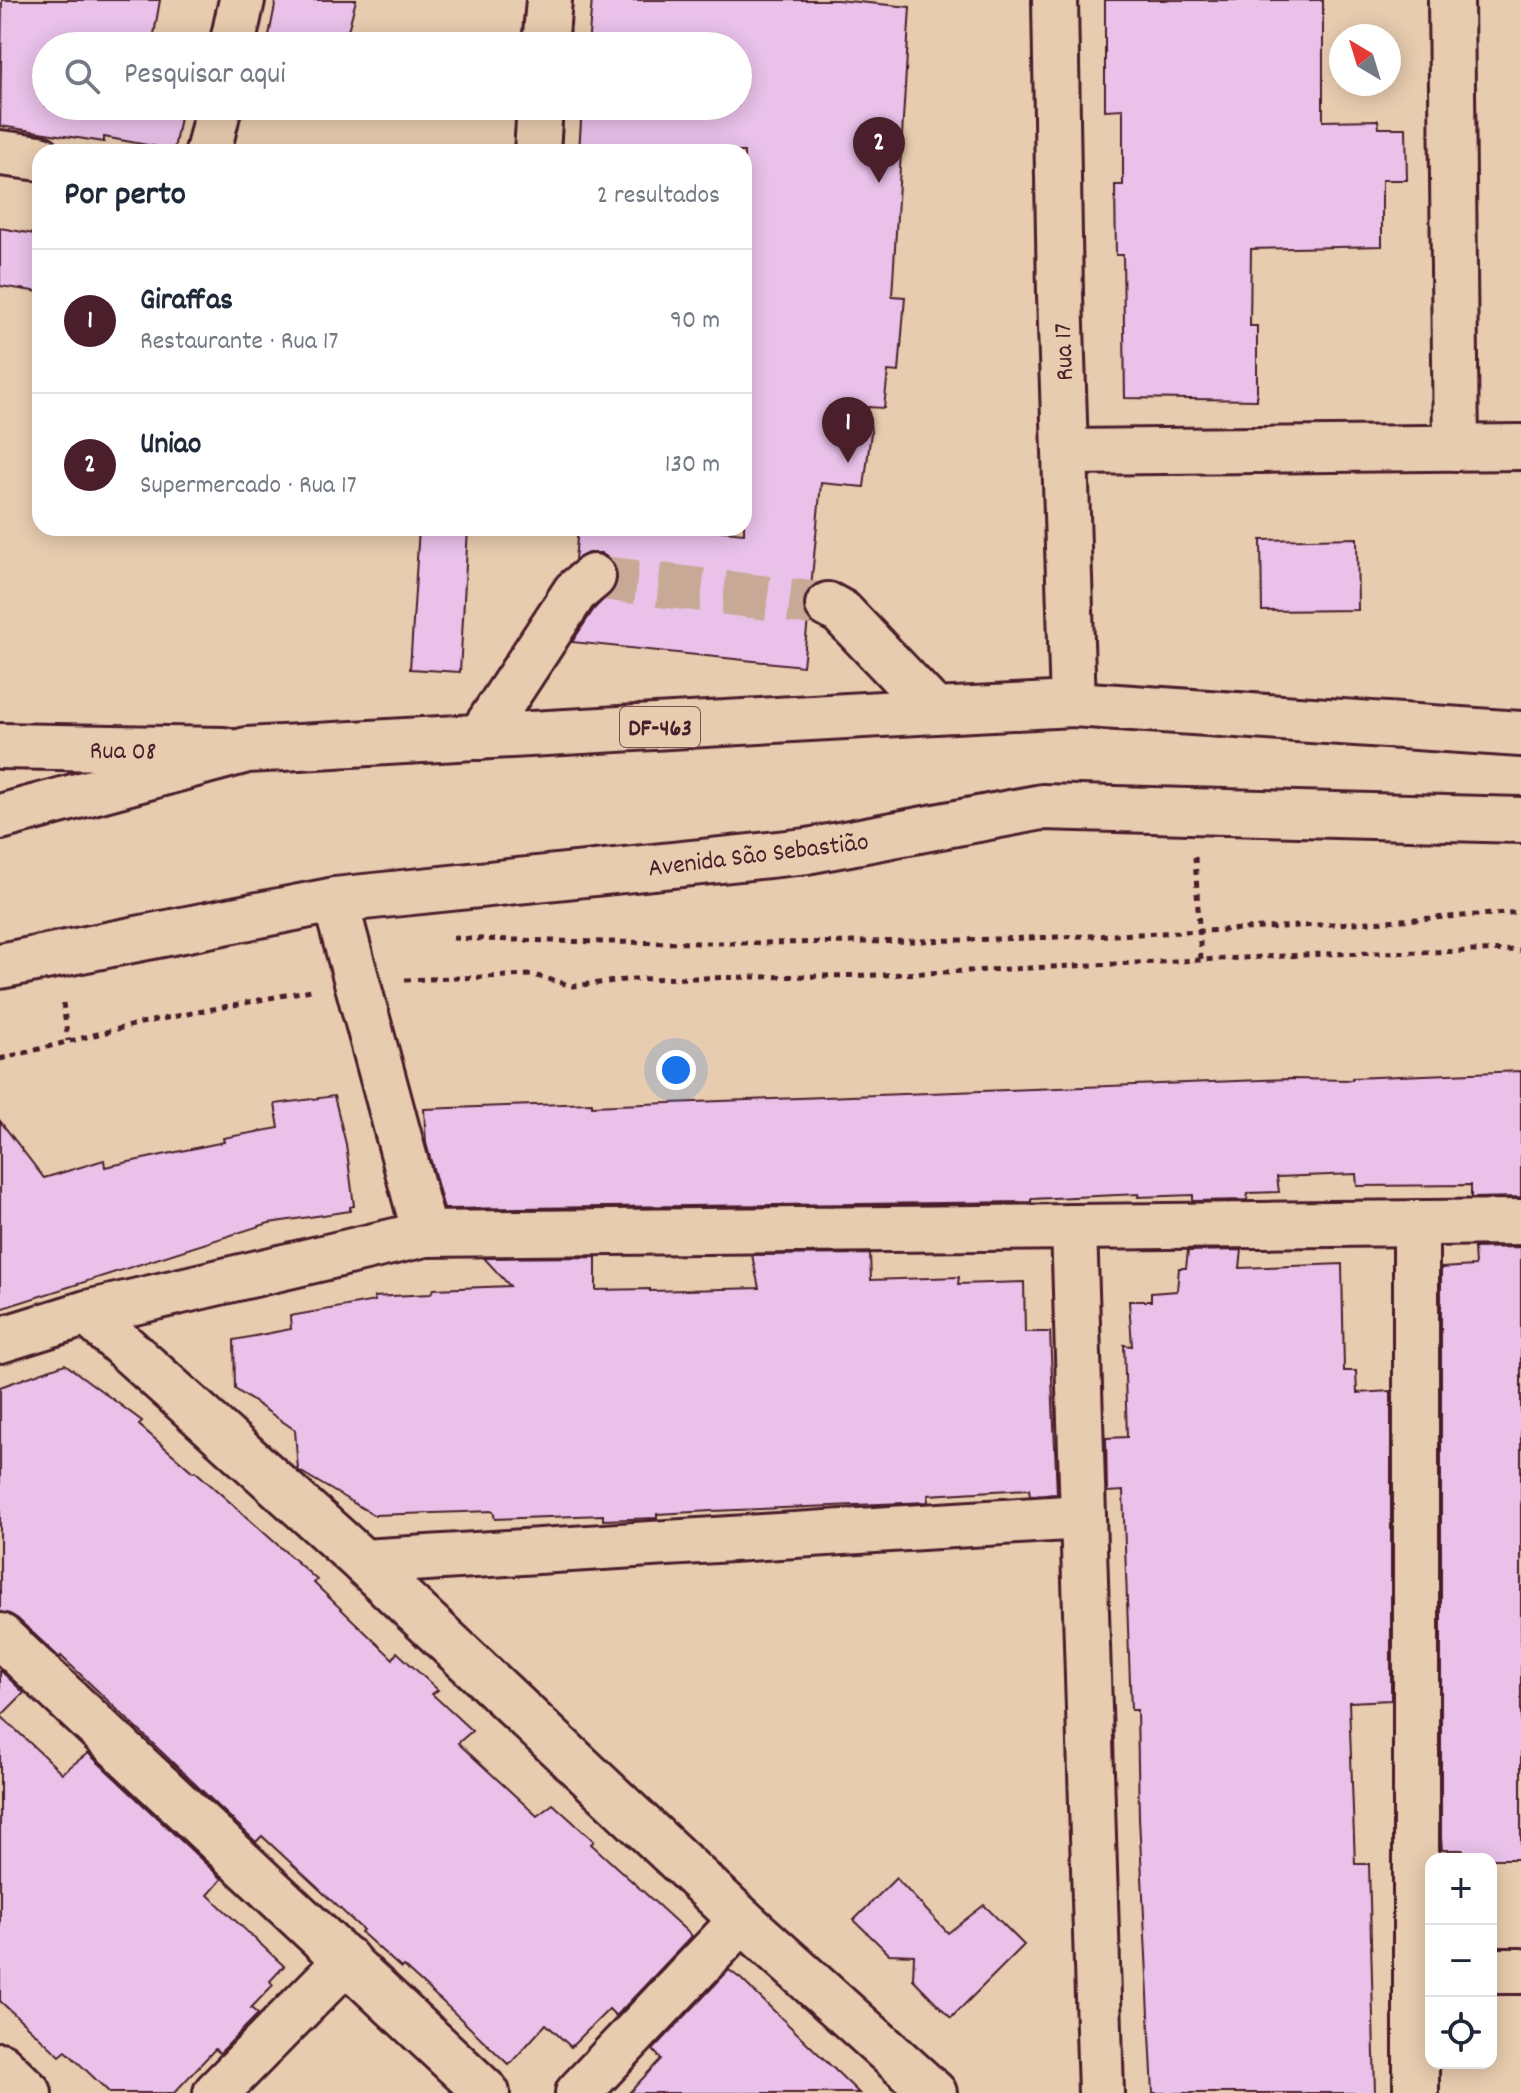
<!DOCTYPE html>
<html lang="pt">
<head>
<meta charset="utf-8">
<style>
	body { margin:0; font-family:Dekko,sans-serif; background:#f6f6f7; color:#1f2937 }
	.controls { position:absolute; right:24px; bottom:24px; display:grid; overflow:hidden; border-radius:16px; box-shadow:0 4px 20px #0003 }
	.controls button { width:72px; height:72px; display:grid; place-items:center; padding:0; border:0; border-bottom:2px solid #e0e1e3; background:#fff; color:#1f2937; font:40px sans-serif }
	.compass { position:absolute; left:1329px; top:24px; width:72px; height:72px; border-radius:50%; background:#fff; box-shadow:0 4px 20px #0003; rotate:322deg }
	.you { position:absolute; left:676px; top:1070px; width:28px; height:28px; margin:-20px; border:6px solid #fff; border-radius:50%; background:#1a73e8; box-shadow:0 0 0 12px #1a73e833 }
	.badge { display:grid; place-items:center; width:52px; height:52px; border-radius:50%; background:#4a1f2b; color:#fff; font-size:26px; font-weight:700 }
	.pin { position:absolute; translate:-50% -66px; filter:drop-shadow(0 2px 4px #0008) }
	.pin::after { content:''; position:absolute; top:42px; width:28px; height:24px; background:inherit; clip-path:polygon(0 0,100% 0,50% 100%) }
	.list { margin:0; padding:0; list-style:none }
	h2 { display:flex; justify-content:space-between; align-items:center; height:104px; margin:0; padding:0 32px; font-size:34px }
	h2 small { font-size:26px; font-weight:400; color:#747a83 }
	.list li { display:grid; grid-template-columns:52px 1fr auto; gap:24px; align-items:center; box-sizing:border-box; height:144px; padding:0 32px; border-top:2px solid #e0e1e3 }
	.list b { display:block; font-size:30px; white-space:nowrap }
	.list p { margin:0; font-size:26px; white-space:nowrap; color:#747a83 }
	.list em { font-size:26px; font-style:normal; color:#747a83 }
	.icon { flex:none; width:44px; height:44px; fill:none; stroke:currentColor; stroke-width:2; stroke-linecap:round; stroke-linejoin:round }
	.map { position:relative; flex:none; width:1521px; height:2093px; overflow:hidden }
	.search { position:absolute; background:#fff; box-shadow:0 4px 20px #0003; left:32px; top:32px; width:720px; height:88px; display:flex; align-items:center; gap:20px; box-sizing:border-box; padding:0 28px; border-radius:44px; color:#747a83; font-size:30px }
	.panel { position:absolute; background:#fff; box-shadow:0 4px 20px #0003; left:32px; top:144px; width:720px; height:392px; border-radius:24px }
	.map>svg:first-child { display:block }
	.building { fill:#e9c1e9; stroke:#4a1f2b; stroke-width:2 }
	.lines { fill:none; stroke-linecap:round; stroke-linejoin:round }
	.minor-tunnel { stroke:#c8a995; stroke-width:44; stroke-dasharray:44 22; stroke-linecap:butt }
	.minor-casing { stroke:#4a1f2b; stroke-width:50 }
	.major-casing { stroke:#4a1f2b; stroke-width:50 }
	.path { stroke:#4a1f2b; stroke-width:5; stroke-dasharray:6 6; stroke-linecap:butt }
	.minor { stroke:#e8ccaf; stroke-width:44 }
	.major { stroke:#e8ccaf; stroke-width:44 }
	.labels { text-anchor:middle; stroke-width:6; stroke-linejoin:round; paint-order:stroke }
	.shield { fill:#e8ccaf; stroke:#795353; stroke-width:2 }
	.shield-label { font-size:24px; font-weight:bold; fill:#4a1f2b }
	.street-label { font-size:26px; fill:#4a1f2b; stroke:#e8ccaf }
</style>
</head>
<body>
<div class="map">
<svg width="1521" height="2093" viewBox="0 0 1521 2093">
	<rect width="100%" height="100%" fill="#e8ccaf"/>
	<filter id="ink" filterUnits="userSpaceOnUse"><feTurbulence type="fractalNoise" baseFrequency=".0125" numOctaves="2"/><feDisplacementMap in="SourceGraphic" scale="16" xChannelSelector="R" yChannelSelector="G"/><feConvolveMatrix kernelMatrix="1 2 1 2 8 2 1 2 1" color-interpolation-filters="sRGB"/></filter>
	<g filter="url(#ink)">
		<g class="building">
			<path d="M2 0H160L152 46H46V106H182L174 150 104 137V142L0 126Z"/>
			<path d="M276 0H356L344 46H267Z"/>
			<path d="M592 0H837L910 7 892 296 905 297 899 372 888 371 884 408 868 407 871 432 864 487 821 483 811 588 806 594 803 605 808 619 803 666 572 642 594 609 616 586 618 574 613 562 601 553H588L575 560 578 528H692L744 533V152H579L582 106H738V46H588Z"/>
			<path d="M1105 0H1323V121L1378 120 1379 128H1406L1407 180H1382V246L1251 249 1250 326H1257V400L1125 398 1123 255H1116L1115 185H1123V109L1105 110Z"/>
			<path d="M0 228 40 235V292L0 286Z"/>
			<path d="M419 528H468L460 672 410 669Z"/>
			<path d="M1357 538 1358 610 1262 611 1261 540Z"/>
			<path d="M1521 1071V1197L1471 1198V1185L1357 1186 1356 1174 1277 1177 1279 1192 1248 1193 1247 1200 1193 1201V1195L1138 1197 1139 1194 1031 1199V1202L444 1209 426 1143 424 1109 592 1103V1106L1290 1079 1352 1080V1078Z"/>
			<path d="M334 1096 346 1144 354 1206 350 1207V1211L269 1223 0 1309V1121L44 1178 104 1160 105 1167 224 1142 223 1138 279 1128 275 1104Z"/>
			<path d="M1521 1247V1859H1463V1850H1442L1441 1838V1268L1475 1266 1474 1248Z"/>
			<path d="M1242 1250 1240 1268 1342 1264 1344 1371H1356L1357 1393 1391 1391V1700L1349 1702 1355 1864H1369L1375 2093H1153L1139 1818 1137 1710H1131L1123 1491 1107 1492 1106 1438 1127 1437 1124 1345 1132 1346 1129 1301H1151V1293L1177 1291 1179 1268H1186L1188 1251Z"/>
			<path d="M870 1254 871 1280 959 1277 958 1284 1024 1282 1025 1332H1050L1057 1494 1030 1495 1029 1489 928 1495V1502L712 1511 657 1514V1518L603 1520V1515L495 1519 493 1511 374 1515 298 1470 295 1430 235 1389 234 1340 291 1329 290 1316 375 1301 374 1297 430 1294 434 1289 510 1286 484 1258 596 1257V1290L650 1289V1291L759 1288 752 1255Z"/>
			<path d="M65 1364 142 1421 139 1425 193 1472 195 1471 317 1580 314 1583 393 1659 397 1652 438 1690 432 1694 472 1731 458 1743 537 1816 553 1804 594 1841 591 1844 692 1936 616 2016 609 2009 571 2047 546 2024 509 2065 444 2003 403 1966 401 1968 361 1932 363 1930 262 1836 256 1842 61 1656 60 1658 17 1618 0 1612V1387Z"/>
			<path d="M0 1670 24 1693 1 1716 62 1773 88 1753 222 1879 208 1895 284 1966 270 1981 273 1985 251 2008 258 2014 220 2053 215 2049 174 2093H110L66 2051 60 2056 0 2001Z"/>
			<path d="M896 1878 948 1933 984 1905 1024 1945 951 2018 913 1979 914 1955 889 1954 854 1920Z"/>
			<path d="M729 1970 741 1979 859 2093H629L661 2059 653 2050Z"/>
		</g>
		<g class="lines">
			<path class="minor-tunnel" d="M593 577 828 605"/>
			<g class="minor-casing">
				<g id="minor">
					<path d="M1055 0 1060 294 1073 704"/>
					<path d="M1451 0 1456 448"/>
					<path d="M232 46 242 0"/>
					<path d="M545 46 549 0"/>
					<path d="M208 152 219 106"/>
					<path d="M537 152 540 106"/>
					<path d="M0 153 40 158"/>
					<path d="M1067 452 1521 447"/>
					<path d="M828 605 841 612 935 711"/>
					<path d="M480 737 575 592 593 577"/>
					<path d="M0 746 224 750"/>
					<path d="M335 900 425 1234"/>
					<path d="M1416 1223V2093"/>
					<path d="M1074 1227 1101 2093"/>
					<path d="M87 1313 363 1562 742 1920 934 2093"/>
					<path d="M0 1340 87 1313 425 1234 1521 1222"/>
					<path d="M363 1562 1083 1517"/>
					<path d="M0 1636 487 2093"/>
					<path d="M1491 1971H1521"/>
					<path d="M0 2065 29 2093"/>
					<path d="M216 2093 347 1960"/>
					<path d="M578 2093 742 1920"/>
				</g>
			</g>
			<g class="major-casing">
				<g id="major">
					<path d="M0 817 247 750 935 711 1073 704 1521 734"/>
					<path d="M0 966 335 900 807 851 1042 807 1521 820"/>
				</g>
			</g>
			<g class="path">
				<path d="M1195 857 1201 960"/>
				<path d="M453 938C809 951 1166 937 1521 912"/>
				<path d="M405 980 533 975 573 986 633 979 882 975 1326 954 1521 950"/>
				<path d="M63 1003 68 1041"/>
				<path d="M0 1059 141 1023 311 990"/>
			</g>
			<use href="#minor" class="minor"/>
			<use href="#major" class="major"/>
		</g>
	</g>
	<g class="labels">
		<rect class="shield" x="620" y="707" width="80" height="40" rx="6"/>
		<g class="shield-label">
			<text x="660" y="735">DF-463</text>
		</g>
		<g class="street-label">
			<text transform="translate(1062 352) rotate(-92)" y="9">Rua 17</text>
			<text transform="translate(123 749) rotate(1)" y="9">Rua 08</text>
			<text transform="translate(758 853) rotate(-7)" y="9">Avenida São Sebastião</text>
		</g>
	</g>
</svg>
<div class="controls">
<button>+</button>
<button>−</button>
<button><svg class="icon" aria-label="locate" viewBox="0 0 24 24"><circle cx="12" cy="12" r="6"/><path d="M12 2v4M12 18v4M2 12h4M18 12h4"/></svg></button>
</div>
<svg class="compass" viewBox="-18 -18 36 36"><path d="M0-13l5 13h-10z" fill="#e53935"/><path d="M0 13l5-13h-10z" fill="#747a83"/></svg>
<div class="you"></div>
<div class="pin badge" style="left:848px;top:463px">1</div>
<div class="pin badge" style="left:879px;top:183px">2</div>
<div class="search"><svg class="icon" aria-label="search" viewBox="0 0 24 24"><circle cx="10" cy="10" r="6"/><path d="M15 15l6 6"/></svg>Pesquisar aqui</div>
<section class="panel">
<h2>Por perto<small>2 resultados</small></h2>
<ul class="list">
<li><span class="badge">1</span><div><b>Giraffas</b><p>Restaurante · Rua 17</p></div><em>90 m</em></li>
<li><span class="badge">2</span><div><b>Uniao</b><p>Supermercado · Rua 17</p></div><em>130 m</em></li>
</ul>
</section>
</div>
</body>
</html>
